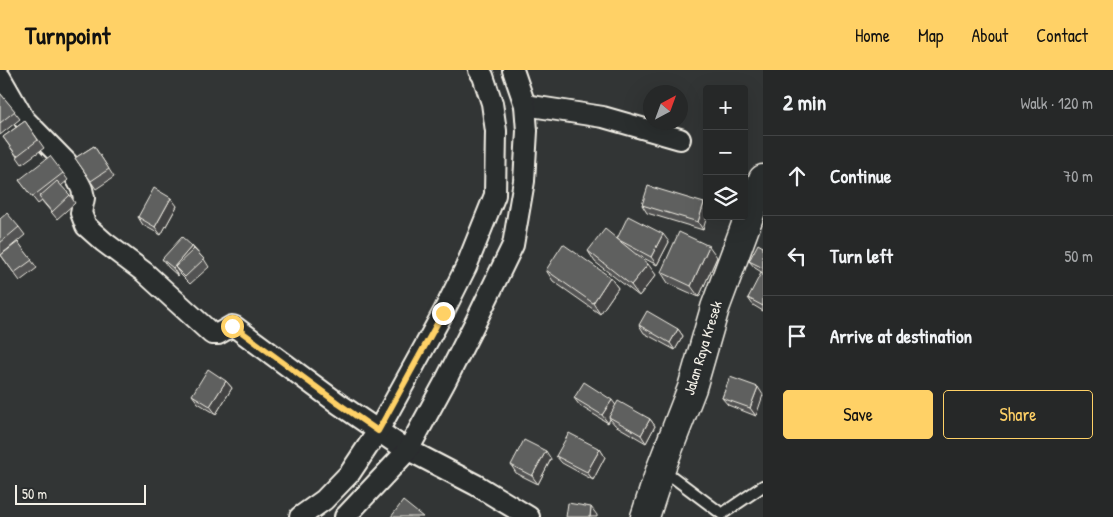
<!DOCTYPE html>
<html lang="en">
<head>
<meta charset="utf-8">
<style>
	body { margin:0; font-family:"Patrick Hand",sans-serif; background:#2e3030; color:#f1f3f6 }
	.controls { position:absolute; right:15px; top:15px; display:grid; overflow:hidden; border-radius:5px; box-shadow:0 5px 20px #0002 }
	.controls button { width:45px; height:45px; display:grid; place-items:center; padding:0; border:0; border-bottom:1px solid #424445; background:#262828; color:#f1f3f6; font:25px sans-serif }
	.compass { position:absolute; left:643px; top:15px; width:45px; height:45px; border-radius:50%; background:#262828; box-shadow:0 5px 20px #0002; rotate:41deg }
	.scale { position:absolute; left:15px; bottom:12px; width:131px; box-sizing:border-box; padding-left:5px; border:2px solid #f4f1e8; border-top:0; font-size:14px; line-height:18px; white-space:nowrap; color:#f4f1e8; -webkit-text-stroke:4px #2a2d2e; paint-order:stroke }
	.stop { position:absolute; width:15px; height:15px; margin:-11px; border:4px solid #ffd166; border-radius:50%; background:#fff }
	.stop.end { background:#ffd166; border-color:#fff; box-shadow:0 1px 5px #0008 }
	.list { margin:0; padding:0; list-style:none }
	h2 { display:flex; justify-content:space-between; align-items:center; height:65px; margin:0; padding:0 20px; font-size:21px }
	h2 small { font-size:16px; font-weight:400; color:#a4a6a8 }
	.list li { display:grid; grid-template-columns:32px 1fr auto; gap:15px; align-items:center; box-sizing:border-box; height:80px; padding:0 20px; border-top:1px solid #424445 }
	.list b { display:block; font-size:19px; white-space:nowrap }
	.list em { font-size:16px; font-style:normal; color:#a4a6a8 }
	.actions { display:flex; gap:10px; padding:15px 20px }
	.actions a { flex:1; padding:11px 0; border:1px solid #ffd166; border-radius:5px; text-align:center; font-size:18px; color:#ffd166 }
	.actions .main { background:#ffd166; color:#111 }
	.icon { flex:none; width:28px; height:28px; fill:none; stroke:currentColor; stroke-width:2; stroke-linecap:round; stroke-linejoin:round }
	.map { position:relative; flex:none; width:763px; height:447px; overflow:hidden }
	header { display:flex; align-items:center; gap:30px; box-sizing:border-box; height:70px; padding:0 25px; background:#ffd166; color:#111 }
	header strong { font-size:24px }
	nav { display:flex; gap:28px; margin-inline-start:auto; font-size:18px }
	main { display:flex }
	aside { flex:1; background:#262828 }
	.map>svg:first-child { display:block }
	.lines { fill:none; stroke-linecap:round; stroke-linejoin:round }
	.lane-casing { stroke:#f4f1e8; stroke-width:14 }
	.street-casing { stroke:#f4f1e8; stroke-width:24 }
	.secondary-casing { stroke:#f4f1e8; stroke-width:31 }
	.lane { stroke:#2a2d2e; stroke-width:10 }
	.street { stroke:#2a2d2e; stroke-width:20 }
	.secondary { stroke:#2a2d2e; stroke-width:28 }
	.wall { fill:#525352; stroke:#f4f1e8 }
	.shaded-wall { fill:#424342; stroke:#f4f1e8 }
	.building { fill:#5f605f; stroke:#f4f1e8 }
	.route { stroke:#ffd166; stroke-width:6 }
	.labels { text-anchor:middle; stroke-width:4.5; stroke-linejoin:round; paint-order:stroke }
	.street-label { font-size:15px; fill:#f4f1e8; stroke:#2a2d2e }
</style>
</head>
<body>
<header>
<strong>Turnpoint</strong>
<nav><a>Home</a><a>Map</a><a>About</a><a>Contact</a></nav>
</header>
<main>
<div class="map">
<svg width="763" height="447" viewBox="0 0 763 447">
	<rect width="100%" height="100%" fill="#323535"/>
	<filter id="ink" filterUnits="userSpaceOnUse"><feTurbulence type="fractalNoise" baseFrequency=".02" numOctaves="2"/><feDisplacementMap in="SourceGraphic" scale="10" xChannelSelector="R" yChannelSelector="G"/><feConvolveMatrix kernelMatrix="1 2 1 2 8 2 1 2 1" color-interpolation-filters="sRGB"/></filter>
	<g filter="url(#ink)">
		<g class="lines">
			<g class="lane-casing">
				<path id="lane" d="M662 399 722 444 763 416"/>
			</g>
			<g class="street-casing">
				<g id="street">
					<path d="M0 7 24 49 67 93 78 111 82 119 84 128 81 143 86 156 104 172 144 202 212 264H218L232 256 235 257 339 334 399 375 476 415 529 447"/>
					<path d="M525 35 603 47 680 69"/>
					<path d="M300 447 324 430 350 403 378 361 443 243 466 197 495 125 496 61 492 33 483 6 479 0"/>
					<path d="M345 447 408 380 445 312 478 247 513 175 524 111 527 61 525 35 513 0"/>
				</g>
			</g>
			<g class="secondary-casing">
				<path id="secondary" d="M645 447 661 398 692 318 715 238 763 109"/>
			</g>
			<use href="#lane" class="lane"/>
			<use href="#street" class="street"/>
			<use href="#secondary" class="secondary"/>
		</g>
		<g class="wall">
			<path d="M0 23 20 49 0 65Z"/>
			<path d="M25 51 44 78 22 94 3 67Z"/>
			<path d="M94 76 114 107 96 119 75 88Z"/>
			<path d="M63 103 68 110 61 116 70 125 75 133 57 149 42 131 38 134 19 110Z"/>
			<path d="M704 133 703 160 647 143 642 135Z"/>
			<path d="M177 136 161 165 143 155 138 147Z"/>
			<path d="M0 149 19 157 25 165 2 184 18 172 37 198 20 211 0 184Z"/>
			<path d="M617 169 669 172 657 195 636 184 656 205 639 226 595 192 588 181Z"/>
			<path d="M192 176 204 189 209 197 190 214 180 204 178 206 168 197 162 189Z"/>
			<path d="M763 177V203L755 198 749 191Z"/>
			<path d="M717 187 699 227 668 213 661 202Z"/>
			<path d="M546 200 610 207 618 218 600 244 553 211Z"/>
			<path d="M763 204V241L753 235 748 228Z"/>
			<path d="M639 255 678 259 683 266 675 280 644 263Z"/>
			<path d="M730 307 756 346 728 335 722 328Z"/>
			<path d="M226 311 232 318 216 344 198 333 192 325Z"/>
			<path d="M574 328 616 335 650 349 655 356 646 373 615 355 610 349 608 353 580 336Z"/>
			<path d="M600 379 605 387 593 410 562 393 556 386Z"/>
			<path d="M551 389 538 414 516 403 511 395Z"/>
		</g>
		<g class="shaded-wall">
			<path d="M171 128 177 136 161 165 155 157Z"/>
			<path d="M704 133 707 137V146L703 160 698 152Z"/>
			<path d="M663 164 669 172 657 195 651 187Z"/>
			<path d="M192 176 197 184 175 197 180 204 178 206 173 198Z"/>
			<path d="M709 176 717 187 699 227 691 216Z"/>
			<path d="M648 194 656 205 639 226 631 215Z"/>
			<path d="M610 207 618 218 600 244 593 233Z"/>
			<path d="M678 259 683 266 675 280 670 273Z"/>
			<path d="M226 311 232 318 216 344 210 336Z"/>
			<path d="M758 317 763 325 756 346 750 338Z"/>
			<path d="M612 330 617 337 609 347 610 349 608 353 602 345Z"/>
			<path d="M650 349 655 356 646 373 641 365Z"/>
			<path d="M600 379 605 387 593 410 587 402Z"/>
			<path d="M546 381 551 389 538 414 532 406Z"/>
			<path d="M591 437 597 445V447H590Z"/>
		</g>
		<g class="building">
			<path d="M0 23 15 41 0 53Z"/>
			<path d="M25 51 38 70 17 86 3 67Z"/>
			<path d="M94 76 109 99 91 111 75 88Z"/>
			<path d="M50 86 63 103 32 127 19 110Z"/>
			<path d="M57 111 70 125 52 142 39 127Z"/>
			<path d="M648 116 704 133 698 152 642 135Z"/>
			<path d="M154 118 171 128 155 157 138 147Z"/>
			<path d="M7 143 19 157 0 173V149Z"/>
			<path d="M628 146 663 164 651 187 617 169Z"/>
			<path d="M605 159 648 194 631 215 588 181Z"/>
			<path d="M679 162 709 176 691 216 661 202Z"/>
			<path d="M182 167 192 176 173 198 162 189Z"/>
			<path d="M18 172 32 190 14 203 1 185Z"/>
			<path d="M563 174 610 207 593 233 546 200Z"/>
			<path d="M758 174 763 177V198L749 191Z"/>
			<path d="M194 179 204 189 185 207 175 197Z"/>
			<path d="M761 203 763 204V236L748 228Z"/>
			<path d="M647 241 678 259 670 273 639 255Z"/>
			<path d="M208 299 226 311 210 336 192 325Z"/>
			<path d="M730 307 758 317 750 338 722 328Z"/>
			<path d="M584 312 612 330 602 345 574 328Z"/>
			<path d="M618 331 650 349 641 365 609 347Z"/>
			<path d="M569 363 600 379 587 402 556 386Z"/>
			<path d="M524 370 546 381 532 406 511 395Z"/>
			<path d="M403 431 423 447H391Z"/>
			<path d="M568 433 591 437 590 447H566Z"/>
		</g>
	</g>
	<g class="lines" filter="url(#ink)">
		<path class="route" d="M232 256 235 257 339 334 378 361 443 243"/>
	</g>
	<g class="labels">
		<g class="street-label">
			<text transform="translate(703 278) rotate(-73)" y="5">Jalan Raya Kresek</text>
		</g>
	</g>
</svg>
<div class="controls">
<button>+</button>
<button>−</button>
<button><svg class="icon" aria-label="layers" viewBox="0 0 24 24"><path d="M12 4l9 5-9 5-9-5zM3 14l9 5 9-5"/></svg></button>
</div>
<svg class="compass" viewBox="-18 -18 36 36"><path d="M0-13l5 13h-10z" fill="#e53935"/><path d="M0 13l5-13h-10z" fill="#a4a6a8"/></svg>
<div class="scale">50 m</div>
<div class="stop" style="left:232px;top:256px"></div>
<div class="stop end" style="left:443px;top:243px"></div>
</div>
<aside>
<h2>2 min<small>Walk · 120 m</small></h2>
<ul class="list">
<li><svg class="icon" aria-label="ahead" viewBox="0 0 24 24"><path d="M12 20V5M6 11l6-6 6 6"/></svg><div><b>Continue</b></div><em>70 m</em></li>
<li><svg class="icon" aria-label="left" viewBox="0 0 24 24"><path d="M17 20v-9H6M10 6l-5 5 5 5"/></svg><div><b>Turn left</b></div><em>50 m</em></li>
<li><svg class="icon" aria-label="arrive" viewBox="0 0 24 24"><path d="M6 21V4h12l-3 4 3 4H6"/></svg><div><b>Arrive at destination</b></div></li>
</ul>
<div class="actions"><a class="main">Save</a><a>Share</a></div>
</aside>
</main>
</body>
</html>
